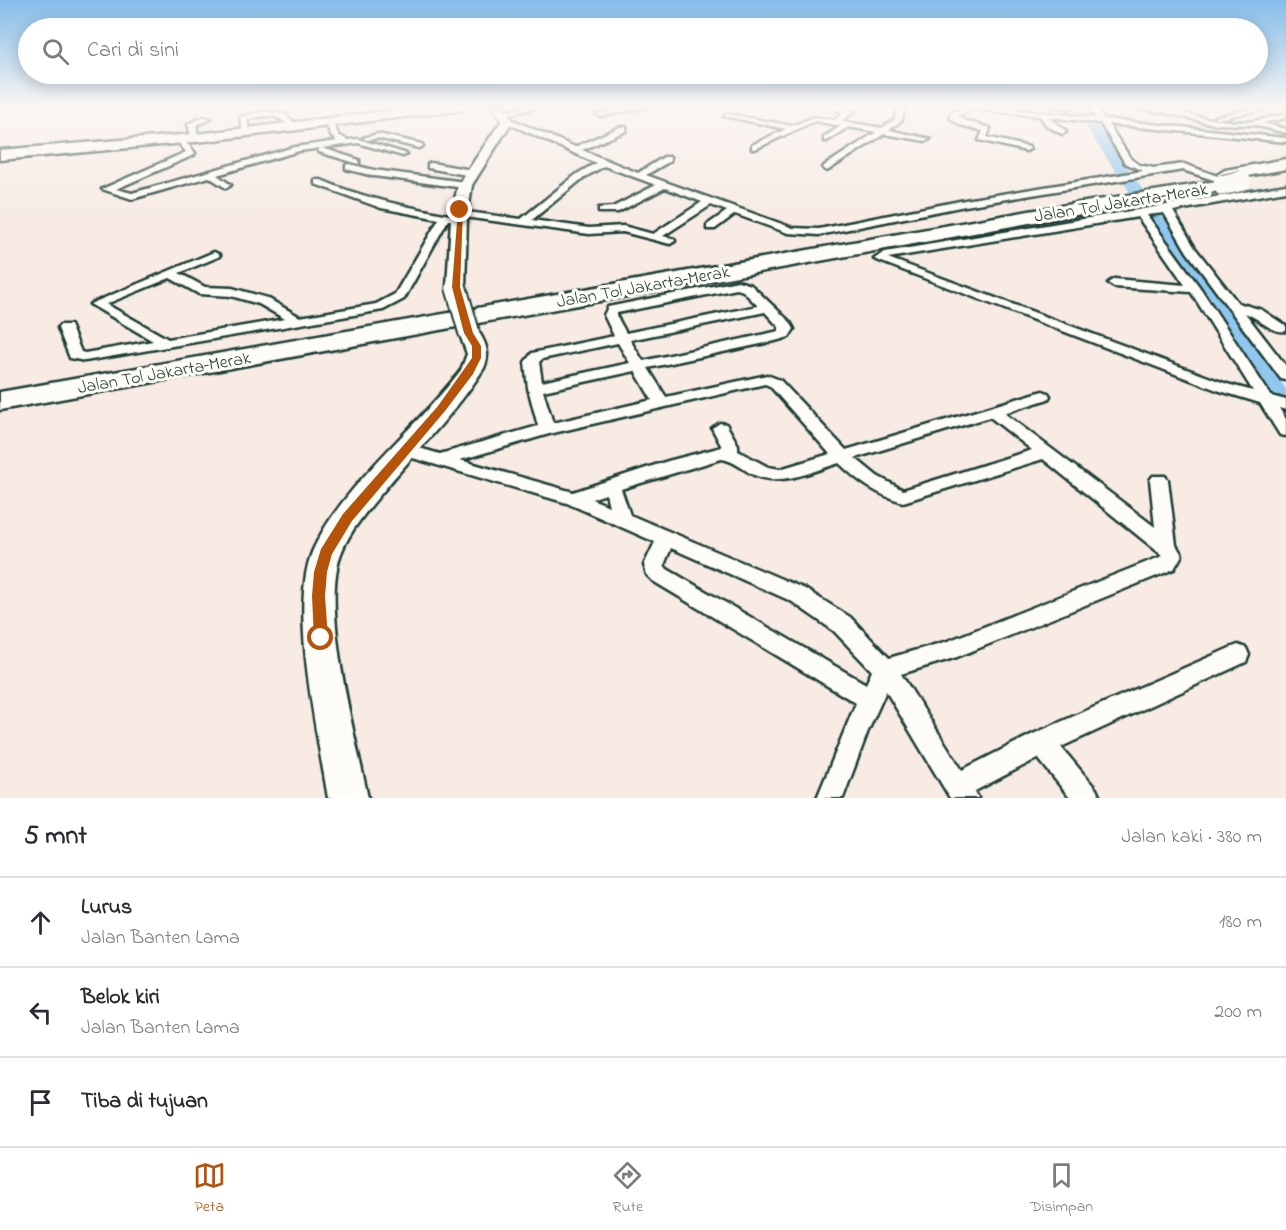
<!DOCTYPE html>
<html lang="id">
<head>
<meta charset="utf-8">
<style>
	body { margin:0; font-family:"Indie Flower",sans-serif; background:#f7f7f7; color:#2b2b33 }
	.stop { position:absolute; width:18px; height:18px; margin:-14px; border:4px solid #b45309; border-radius:50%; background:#fff }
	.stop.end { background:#b45309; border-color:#fff; box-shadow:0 2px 6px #0008 }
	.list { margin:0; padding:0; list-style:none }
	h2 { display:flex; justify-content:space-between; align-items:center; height:78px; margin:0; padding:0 24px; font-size:26px }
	h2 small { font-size:20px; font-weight:400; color:#7c7c81 }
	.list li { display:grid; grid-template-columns:39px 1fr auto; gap:18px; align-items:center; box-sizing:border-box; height:90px; padding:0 24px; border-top:2px solid #e1e1e2 }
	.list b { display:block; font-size:22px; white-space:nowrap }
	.list p { margin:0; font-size:20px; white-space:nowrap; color:#7c7c81 }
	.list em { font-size:20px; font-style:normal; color:#7c7c81 }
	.icon { flex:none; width:33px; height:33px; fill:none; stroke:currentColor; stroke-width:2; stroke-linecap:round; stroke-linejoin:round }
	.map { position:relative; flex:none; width:1286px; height:798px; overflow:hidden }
	.search { position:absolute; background:#fff; box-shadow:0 3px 15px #0003; left:18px; right:18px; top:18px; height:66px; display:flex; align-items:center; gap:15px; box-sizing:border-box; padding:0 21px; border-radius:33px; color:#7c7c81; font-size:22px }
	.sheet { height:348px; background:#fff }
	nav { display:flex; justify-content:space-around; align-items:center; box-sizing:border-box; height:84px; border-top:2px solid #e1e1e2; background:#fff; font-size:16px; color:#7c7c81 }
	nav a { display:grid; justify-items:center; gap:3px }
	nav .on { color:#b45309 }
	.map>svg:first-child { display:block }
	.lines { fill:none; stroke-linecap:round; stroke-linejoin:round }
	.river { fill:#90c7ee; fill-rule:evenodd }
	.street-casing { stroke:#1f3d34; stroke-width:5 }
	.secondary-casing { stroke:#1f3d34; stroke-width:5 }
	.highway-casing { stroke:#1f3d34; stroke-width:5 }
	.street { fill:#fdfcf7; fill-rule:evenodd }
	.secondary { fill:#fdfcf7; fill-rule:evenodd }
	.highway { fill:#fdfcf7; fill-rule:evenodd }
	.secondary-bridge-casing { stroke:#1f3d34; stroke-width:24; stroke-linecap:butt }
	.highway-bridge-far1-casing { stroke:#1f3d34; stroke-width:17; stroke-linecap:butt }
	.highway-bridge-casing { stroke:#1f3d34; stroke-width:22; stroke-linecap:butt }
	.secondary-bridge { stroke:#fdfcf7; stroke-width:20 }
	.highway-bridge-far1 { stroke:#fdfcf7; stroke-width:15 }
	.highway-bridge { stroke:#fdfcf7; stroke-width:20 }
	.route { fill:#b45309 }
	.labels { text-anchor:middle; stroke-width:6; stroke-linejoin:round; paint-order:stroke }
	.far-street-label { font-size:18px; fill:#1f3d34; stroke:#fdfcf7 }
</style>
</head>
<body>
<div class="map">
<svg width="1286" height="798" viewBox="0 0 1286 798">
	<rect width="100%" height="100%" fill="#f7ebe4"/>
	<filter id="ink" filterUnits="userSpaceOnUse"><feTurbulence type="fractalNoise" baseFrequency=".0167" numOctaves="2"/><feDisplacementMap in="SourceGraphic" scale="12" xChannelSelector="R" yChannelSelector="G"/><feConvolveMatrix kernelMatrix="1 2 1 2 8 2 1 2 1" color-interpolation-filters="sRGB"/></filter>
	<g filter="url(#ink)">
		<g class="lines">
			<path class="river" d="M1072 106H1083L1286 389V414L1277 411Z"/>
			<g class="street-casing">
				<g id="street">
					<path d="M529 106H544L504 115 500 113Z"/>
					<path d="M594 106 585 109 582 107V106Z"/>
					<path d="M637 106H654L600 116 596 114Z"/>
					<path d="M836 106 854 112 841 121 882 128 895 119 898 106H904L902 120 889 130 930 139 926 141 884 134 827 171 823 168 824 166 876 132 848 127 827 141H824V137L841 126 815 121 755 149H752V145L786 129 724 116 728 114 792 126 814 117 833 120 844 113 828 107Z"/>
					<path d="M959 106H983L1096 118 1088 106H1095L1104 119 1286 138V142L1108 124 1131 159 1139 165 1154 168 1184 164 1240 184 1232 186 1183 170 965 206 819 235 788 233 735 214 715 229H707V225L727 211 711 205 663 236 674 239 675 241 670 244 623 232 589 234 457 216V220H448L404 299 383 310 85 361 70 358 58 328 60 325H70L81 352 85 353 153 341 90 304 214 252 220 255 218 257 179 273 205 287 232 288 267 298 300 317 376 304 395 294 439 219 381 208 315 184V180H321C365 199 408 207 455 216L456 212 459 211 521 219 577 174 596 163 505 122 508 118 575 147 620 127H626V131L582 150 638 173 664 157H670V161L646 175 793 228 819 229 965 200 1143 171 1125 163 1100 123 1048 117 1065 130 1066 132 1062 134 1047 126 1040 116 971 109 958 116 966 121 990 128 987 137 1029 147 1030 149 1026 151 979 140 983 131 960 125 950 118 951 113 962 108ZM604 166 656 185 613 207 599 208V212H618L665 188 702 202 653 234 623 226 589 228 532 220 583 178ZM170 278 199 294 231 296 259 304 285 319 168 339 106 304Z"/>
					<path d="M1051 106H1072V107L1069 109Z"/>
					<path d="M1118 106 1156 107 1205 118 1234 122 1254 121 1286 114V118L1263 123 1286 129V133L1254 125 1214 124 1163 112Z"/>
					<path d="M1263 106H1277L1218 119 1214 117Z"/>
					<path d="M264 111 284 114 297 125 290 127C276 112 265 115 247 120L250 131 243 133 240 117Z"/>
					<path d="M204 117 211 119 196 125 198 136 191 138 188 124Z"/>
					<path d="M330 121 334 123 338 135 348 140 358 139 407 154 403 156 358 143 322 148 359 160V164L319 152 318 150 321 148 299 151 217 175 231 185 226 188 209 177 132 199 102 189 186 152 176 140 177 138H183L195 153 194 155 116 189 132 193 295 147 337 141 331 136 326 123Z"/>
					<path d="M378 134 422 144 423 146 419 148 378 138 367 140 363 138Z"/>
					<path d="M431 163 472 170 476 173 472 176 428 168V164Z"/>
					<path d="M349 164 374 170 465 182 470 185 465 188 374 176 346 169V165Z"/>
					<path d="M1286 185V191L1173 211 1195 248 1238 303 1262 310 1286 326V331C1272 334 1258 317 1245 313L1286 366V380L1281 379 1187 252 1164 213 1147 215 1201 289 1271 396 1286 400V410L1279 408 1286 419V436L1280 435 1260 403 1217 390 874 259 885 252ZM1138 217 1185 285 1114 279 1108 283 1114 287 1191 292 1253 391 1227 384 888 258Z"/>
					<path d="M738 281 751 285 790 322 794 329 789 337 775 341 648 368 666 397 767 375 780 380 846 450 1043 391 1048 393 1050 396 1048 399 1004 413 1155 527 1150 480 1153 476H1165L1168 480 1176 545 1182 555 1174 569 957 657 901 674 962 770 1033 734 1230 648 1238 645 1246 648 1249 655 1246 662 1061 747 1096 789 1100 798H1070L1038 758 975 791 978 798H950L886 691 868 731 843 798H817L856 703 653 581 647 575 644 565 655 542 567 503 399 454 397 450 399 446 405 444 440 454 538 426 528 388 525 362 532 353 614 336 604 315 608 307ZM737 289 743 291 758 306 626 333 616 315 617 313ZM765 312 779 327V331L643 361 630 340ZM618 343 630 363 542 382 539 362 542 359ZM635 371 652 400 553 423 543 391ZM765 384 770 386 830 454 780 469 768 467 738 451V445L726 424 720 423 712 428 722 447 668 461 573 492 460 460 549 434ZM990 417 1032 450 903 490 877 476 855 458ZM721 459C734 460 743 470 754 475 782 487 812 471 839 463 859 482 877 495 903 502L1043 459 1162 555 1160 557 948 641 889 658 850 617 805 589 630 515 621 489ZM606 494 609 506 592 499 594 498ZM671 548 791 601 834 631 872 671 866 684 667 569 664 565Z"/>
				</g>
			</g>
			<g class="secondary-casing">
				<g id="secondary">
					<path d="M491 106H502L513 120 472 185 467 219 465 287 462 291H450L447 287 451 219 458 185 502 120Z"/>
					<path d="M469 326 476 328C485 341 491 353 484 368 455 414 414 453 380 495 366 512 350 531 342 551 319 604 356 739 368 798H328C318 736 288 606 313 550 343 484 417 428 461 370L467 354 459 332 462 328Z"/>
				</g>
			</g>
			<g class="highway-casing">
				<g id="highway">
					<path d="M428 106H468L462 110 205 141 0 160V150L205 133Z"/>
					<path d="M1286 159V169L1225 180 1217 175 1225 170Z"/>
					<path d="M1223 180 1229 181 1232 185 1229 189 1029 223 0 410V392L1029 211Z"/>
				</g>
			</g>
			<use href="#street" class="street"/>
			<use href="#secondary" class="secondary"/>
			<use href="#highway" class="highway"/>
			<g class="secondary-bridge-casing">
				<path id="secondary-bridge" d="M456 287 469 332"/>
			</g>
			<g class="highway-bridge-far1-casing">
				<path id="highway-bridge-far1" d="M1233 183 1242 181"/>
			</g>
			<g class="highway-bridge-casing">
				<path id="highway-bridge" d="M1223 185 1241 181"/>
			</g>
			<use href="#secondary-bridge" class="secondary-bridge"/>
			<use href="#highway-bridge-far1" class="highway-bridge-far1"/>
			<use href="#highway-bridge" class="highway-bridge"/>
		</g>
	</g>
	<linearGradient id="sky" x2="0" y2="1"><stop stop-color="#85bcea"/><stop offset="0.49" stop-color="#fbf6f3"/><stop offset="1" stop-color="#fbf6f3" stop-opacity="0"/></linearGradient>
	<rect width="1286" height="218" fill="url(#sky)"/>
	<path class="route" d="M458 209 463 210 460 287 473 333 481 346V358L473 374 445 411 352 521 332 554 327 572 325 596 328 638 326 642 321 644 316 642 314 638 312 596 314 572 321 549 343 514 438 406 472 358V346L464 333 452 287Z"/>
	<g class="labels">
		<g class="far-street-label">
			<text transform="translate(1121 202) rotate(-9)" y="6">Jalan Tol Jakarta–Merak</text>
			<text transform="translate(643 286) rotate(-10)" y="6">Jalan Tol Jakarta–Merak</text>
			<text transform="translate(164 372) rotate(-10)" y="6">Jalan Tol Jakarta–Merak</text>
		</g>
	</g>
</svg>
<div class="stop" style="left:321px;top:638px"></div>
<div class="stop end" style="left:460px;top:210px"></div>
<div class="search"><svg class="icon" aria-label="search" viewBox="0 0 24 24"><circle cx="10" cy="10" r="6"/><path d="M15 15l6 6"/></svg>Cari di sini</div>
</div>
<section class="sheet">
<h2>5 mnt<small>Jalan kaki · 380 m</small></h2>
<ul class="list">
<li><svg class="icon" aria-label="ahead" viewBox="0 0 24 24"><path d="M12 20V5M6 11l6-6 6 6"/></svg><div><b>Lurus</b><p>Jalan Banten Lama</p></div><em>180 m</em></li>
<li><svg class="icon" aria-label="left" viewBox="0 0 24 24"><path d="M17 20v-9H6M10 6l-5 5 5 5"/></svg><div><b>Belok kiri</b><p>Jalan Banten Lama</p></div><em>200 m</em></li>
<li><svg class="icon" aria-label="arrive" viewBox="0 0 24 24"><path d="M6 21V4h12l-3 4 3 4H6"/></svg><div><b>Tiba di tujuan</b></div></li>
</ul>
</section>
<nav>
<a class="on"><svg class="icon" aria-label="map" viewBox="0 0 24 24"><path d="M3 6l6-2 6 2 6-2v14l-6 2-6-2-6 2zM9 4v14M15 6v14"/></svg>Peta</a>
<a><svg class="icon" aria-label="directions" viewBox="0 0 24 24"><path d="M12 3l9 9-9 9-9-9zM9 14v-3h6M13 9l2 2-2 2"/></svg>Rute</a>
<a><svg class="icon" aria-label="saved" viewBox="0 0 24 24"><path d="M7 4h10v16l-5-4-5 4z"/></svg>Disimpan</a>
</nav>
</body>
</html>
